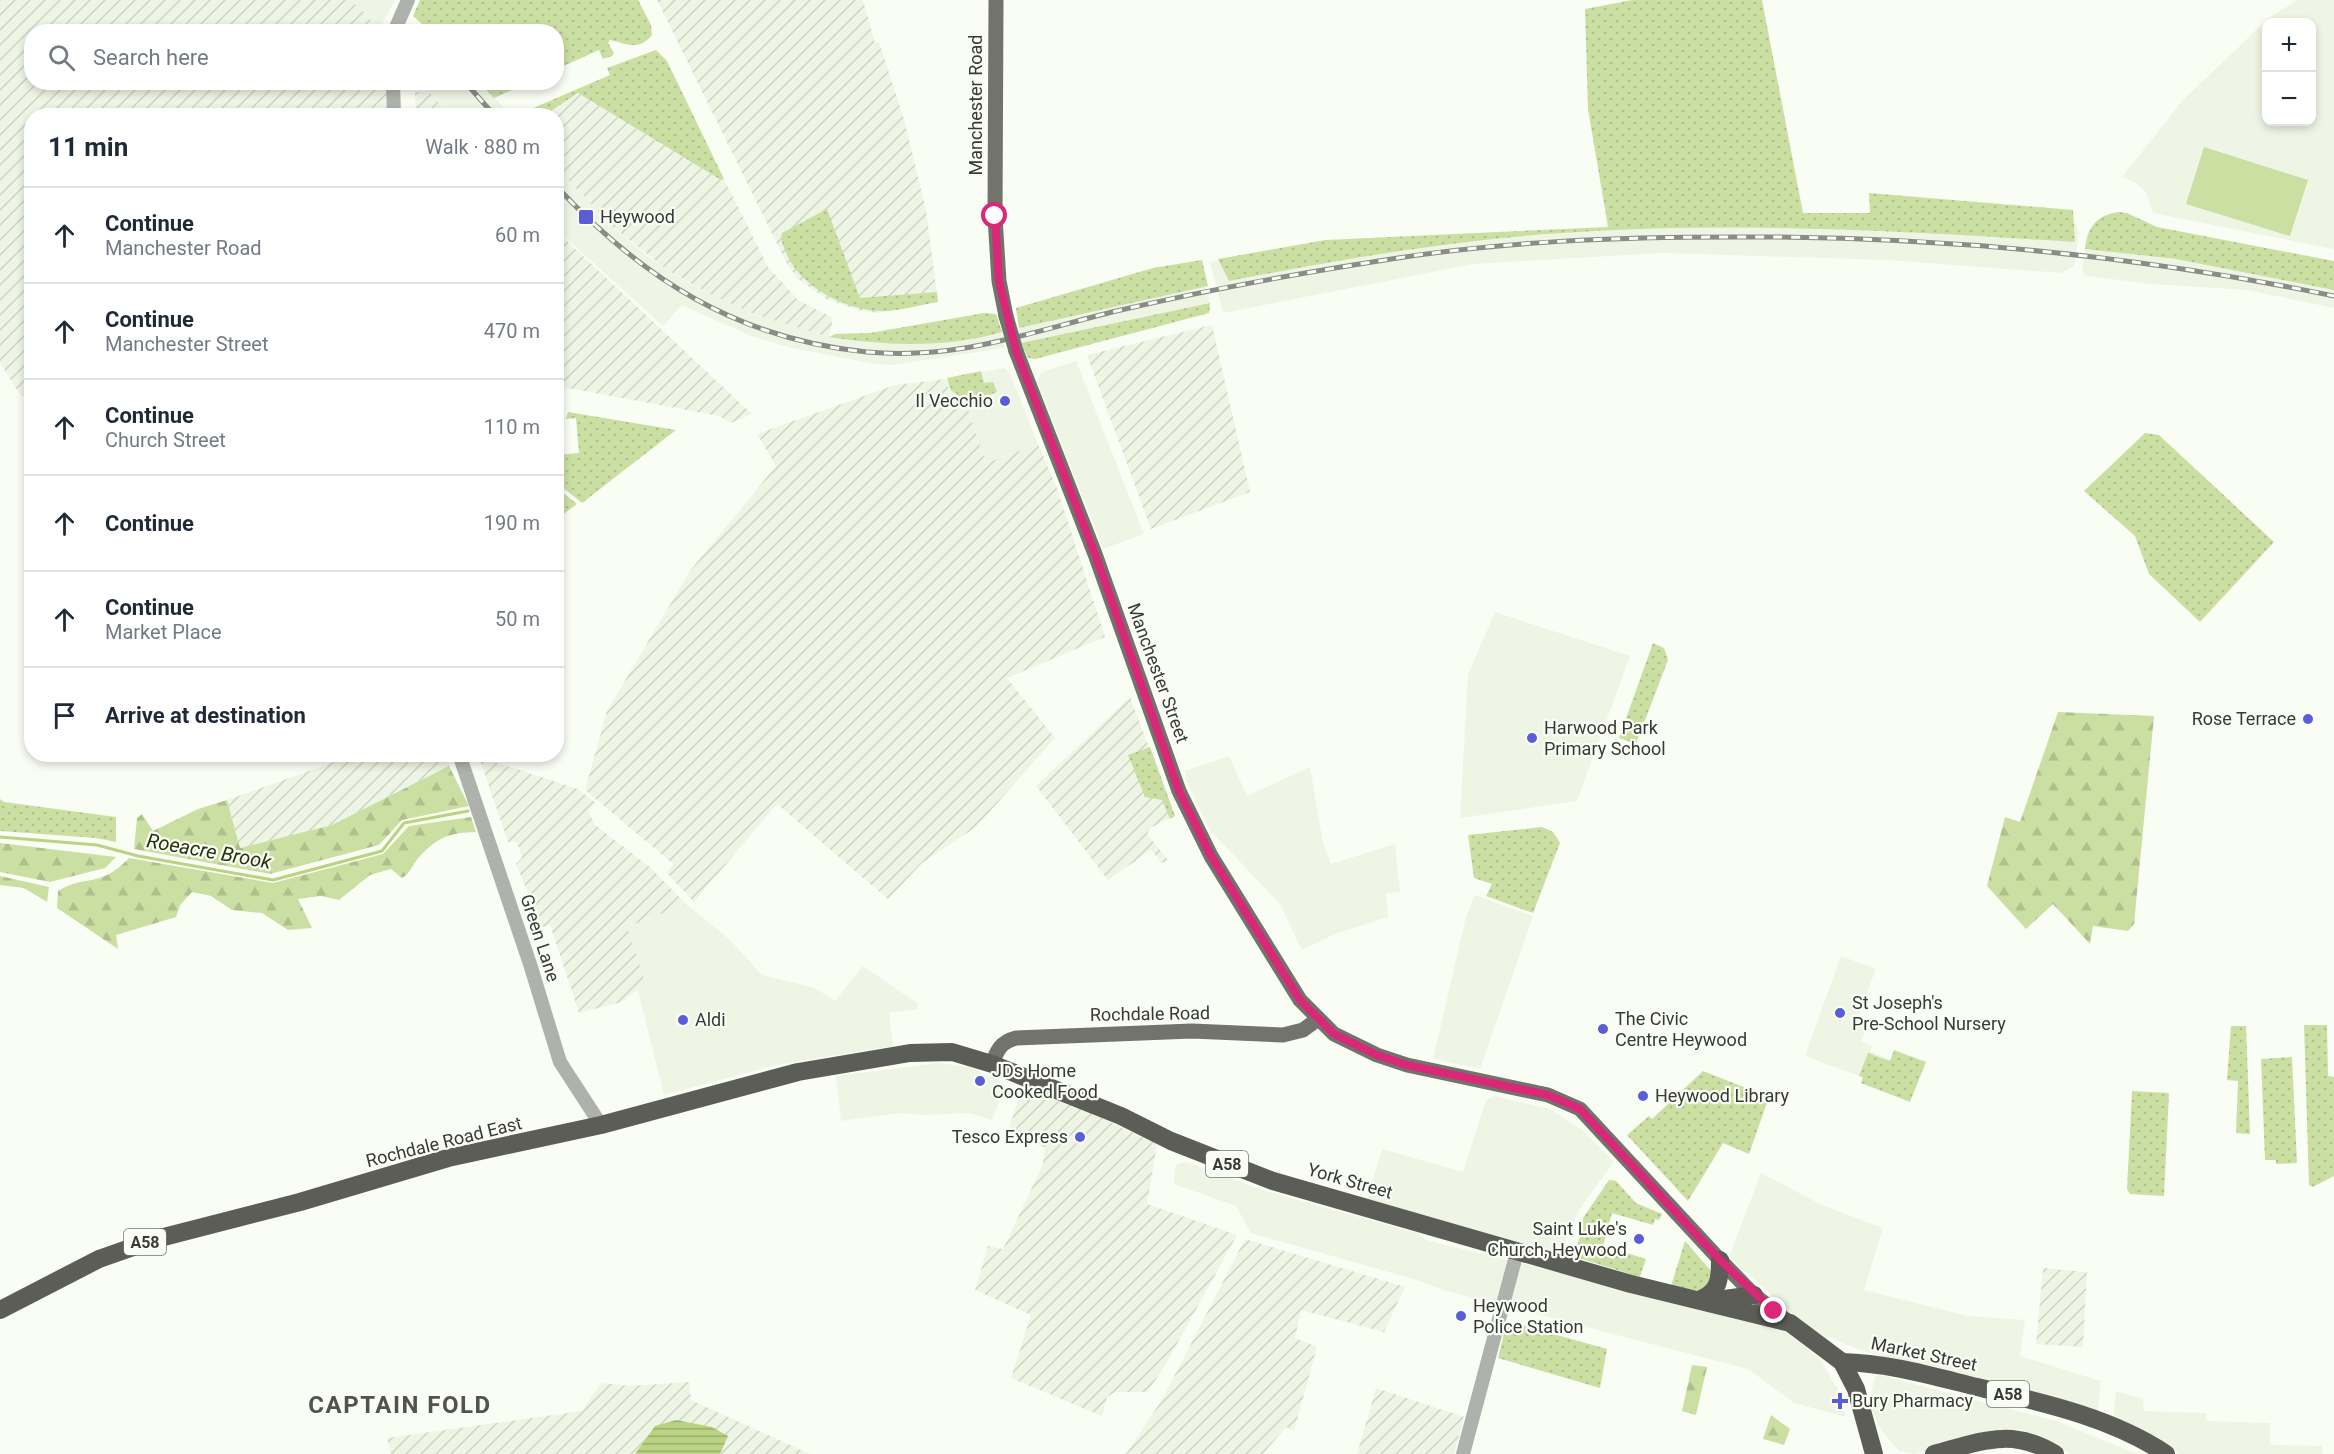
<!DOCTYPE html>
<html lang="en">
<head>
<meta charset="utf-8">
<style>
	body { margin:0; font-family:Roboto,sans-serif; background:#f2f2f3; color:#1f2937 }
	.controls { position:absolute; right:18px; top:18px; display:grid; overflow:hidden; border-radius:12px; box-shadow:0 3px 9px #0003 }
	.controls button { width:54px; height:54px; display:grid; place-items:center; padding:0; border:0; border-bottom:2px solid #e0e1e3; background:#fff; color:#1f2937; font:30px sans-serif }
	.stop { position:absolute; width:18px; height:18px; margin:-14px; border:4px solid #db2777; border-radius:50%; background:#fff }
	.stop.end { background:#db2777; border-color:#fff; box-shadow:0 2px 6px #0008 }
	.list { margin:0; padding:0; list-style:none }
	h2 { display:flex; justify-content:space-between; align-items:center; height:78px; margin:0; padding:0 24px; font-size:26px }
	h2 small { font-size:20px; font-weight:400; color:#747a83 }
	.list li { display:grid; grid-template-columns:39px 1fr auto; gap:18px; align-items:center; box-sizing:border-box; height:96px; padding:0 24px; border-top:2px solid #e0e1e3 }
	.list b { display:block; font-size:22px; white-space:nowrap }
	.list p { margin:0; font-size:20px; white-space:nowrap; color:#747a83 }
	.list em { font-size:20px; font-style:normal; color:#747a83 }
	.icon { flex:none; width:33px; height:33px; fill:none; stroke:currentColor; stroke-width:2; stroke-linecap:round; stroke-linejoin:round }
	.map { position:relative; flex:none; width:2334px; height:1454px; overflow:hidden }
	.search { position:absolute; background:#fff; box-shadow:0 3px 9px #0003; left:24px; top:24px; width:540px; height:66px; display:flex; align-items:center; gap:15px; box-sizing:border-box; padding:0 21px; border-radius:24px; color:#747a83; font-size:22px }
	.panel { position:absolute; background:#fff; box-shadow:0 3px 9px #0003; left:24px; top:108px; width:540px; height:654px; border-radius:24px }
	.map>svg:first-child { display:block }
	.built { fill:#eff5e4; fill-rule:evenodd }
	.industrial { fill:url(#industrial-furrows) }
	.green { fill:url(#green-dots) }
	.forest { fill:url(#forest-firs) }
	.pitch { fill:#cbdfa3 }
	.water { fill:url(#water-rules) }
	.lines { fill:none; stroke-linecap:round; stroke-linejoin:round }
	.stream { stroke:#bad382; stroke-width:3 }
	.minor { stroke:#afb1ad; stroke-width:14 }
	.major { stroke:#71736c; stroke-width:15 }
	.highway { stroke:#5b5d56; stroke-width:18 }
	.rail-casing { stroke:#8a8c86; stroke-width:5 }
	.rail { stroke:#fafdf4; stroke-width:3; stroke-dasharray:9; stroke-linecap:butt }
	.major-bridge { stroke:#71736c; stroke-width:15 }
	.route { stroke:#db2777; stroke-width:8 }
	.poi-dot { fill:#5a5ed6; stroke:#fafdf4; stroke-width:2 }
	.labels { text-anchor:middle; stroke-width:4.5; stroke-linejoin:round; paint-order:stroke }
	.shield { fill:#fafdf4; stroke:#737470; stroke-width:1.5 }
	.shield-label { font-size:16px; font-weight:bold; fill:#393a37 }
	.street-label { font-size:18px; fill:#393a37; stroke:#fafdf4 }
	.poi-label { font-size:18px; fill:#393a37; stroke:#fafdf4; text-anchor:start }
	.water-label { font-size:20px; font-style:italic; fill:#27310e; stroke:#fafdf4 }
	.district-label { font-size:24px; font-weight:bold; letter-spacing:1.5px; fill:#51534c; stroke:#fafdf4 }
</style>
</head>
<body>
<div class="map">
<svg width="2334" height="1454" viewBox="0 0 2334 1454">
	<defs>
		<pattern id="industrial-furrows" width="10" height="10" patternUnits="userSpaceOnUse" patternTransform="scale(1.5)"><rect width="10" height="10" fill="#eff5e4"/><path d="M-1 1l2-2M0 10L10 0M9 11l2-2" fill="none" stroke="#ced3c4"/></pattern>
		<pattern id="green-dots" width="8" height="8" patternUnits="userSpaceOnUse" patternTransform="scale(1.5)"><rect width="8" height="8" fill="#cbdfa3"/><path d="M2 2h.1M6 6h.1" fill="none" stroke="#afc08d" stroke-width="1.8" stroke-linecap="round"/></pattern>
		<pattern id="forest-firs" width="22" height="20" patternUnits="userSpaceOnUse" patternTransform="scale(1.5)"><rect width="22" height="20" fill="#cbdfa3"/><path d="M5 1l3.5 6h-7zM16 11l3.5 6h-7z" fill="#afc08d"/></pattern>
		<pattern id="water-rules" width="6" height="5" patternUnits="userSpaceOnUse" patternTransform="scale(1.5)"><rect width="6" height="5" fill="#bad382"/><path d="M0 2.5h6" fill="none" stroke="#98ac6b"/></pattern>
	</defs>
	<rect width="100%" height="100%" fill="#fafdf4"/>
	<g class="built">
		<path d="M350 0H395L380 28 375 26 364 12Z"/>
		<path d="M2297 0H2334V249L2153 213 2146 192 2136 183 2122 177 2183 100 2269 18ZM2266 22H2312V122H2266Z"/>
		<path d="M421 83H480L511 115H451Z"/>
		<path d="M557 168 612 226 647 256 685 281 756 315 829 337 875 343 955 341 1002 332 1004 348 893 365 875 364 792 348 751 336 682 305 663 326 557 230Z"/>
		<path d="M2075 222 2079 233 2074 266 2062 273 1888 260 1663 253 1473 264 1223 313 1210 262 1326 240 1607 227 1608 224Z"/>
		<path d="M2091 227 2334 277V308L2247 290 2151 284 2086 276 2082 271 2087 234Z"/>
		<path d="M1202 260 1211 310 1209 313 1035 359 1028 358 1022 349 1016 308Z"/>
		<path d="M1076 361 1144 534 1103 549 1037 381 1042 372Z"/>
		<path d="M1004 368 1009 371 1038 444 986 463 966 404 949 391 946 379Z"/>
		<path d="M1495 612 1630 656 1577 801 1460 818 1468 675Z"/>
		<path d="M1229 756 1247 796 1310 767 1323 843 1331 864 1395 844 1400 892 1386 893 1388 917 1335 934 1302 950 1280 904 1209 829 1186 780 1185 771Z"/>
		<path d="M1475 895 1533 916 1480 1069 1433 1059 1466 917Z"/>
		<path d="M686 904 730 940 762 975 815 988 835 1001 863 966 917 1003 918 1009 889 1013 893 1046 776 1065 664 1095 638 991 647 988 627 927Z"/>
		<path d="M1841 956 1876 969 1855 1025 1866 1029 1861 1041 1872 1046 1870 1051 1891 1060 1881 1084 1805 1056Z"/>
		<path d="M938 1063 969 1067 1000 1081 1003 1091 992 1120 969 1113 923 1115 900 1113 841 1121 836 1076Z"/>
		<path d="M1494 1096 1550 1109 1582 1130 1614 1162 1578 1211 1561 1254 1367 1199 1382 1149 1463 1172 1486 1100Z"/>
		<path d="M1187 1162 1259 1189 1420 1234 1422 1238 1430 1241 1778 1326 1819 1358 1841 1394 1846 1417 1794 1403 1748 1369 1443 1290 1417 1280 1251 1233 1236 1206 1174 1184 1175 1167 1177 1164Z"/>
		<path d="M1761 1173 1822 1205 1883 1228 1864 1290 1968 1316 2025 1320 2020 1356 2101 1381 2098 1410 2094 1412 1862 1351 1816 1332 1784 1306 1729 1257Z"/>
		<path d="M1876 1374 2056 1421 2138 1454H2071L2021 1429 1913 1454 1899 1451 1881 1430 1868 1404Z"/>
		<path d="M2116 1391 2143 1399 2144 1411 2206 1413V1421L2270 1423V1445L2322 1446 2323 1454H2180L2113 1420Z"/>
	</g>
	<g class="industrial">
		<path d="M0 0H350L364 12 375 26 390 32H32V82L387 83V115L32 116 31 396H21L0 363Z"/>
		<path d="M657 0H863L875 43 879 42 904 119 926 210 938 302 879 313 861 311 826 299 797 278 786 262Z"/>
		<path d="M428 91 451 115H416L415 92Z"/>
		<path d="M578 93 721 180 724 179 768 267 798 300 833 318 829 337 756 315 708 293 666 269 612 226 557 168 556 116H545Z"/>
		<path d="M556 230 571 245 752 414 731 423 719 416 557 386Z"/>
		<path d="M1212 325 1250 492 1151 529 1087 355Z"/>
		<path d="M946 379 949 391 966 404 986 463 1038 444 1057 488 1105 637 1007 678 1055 738 976 827 922 863 888 899 777 804 694 902 667 873 673 864 585 790 607 711 690 571 776 466 757 434 895 385Z"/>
		<path d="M1130 697 1175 816 1150 828 1147 834 1168 860 1162 863 1151 850 1108 880 1036 786Z"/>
		<path d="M354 755H448L449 766 332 825 240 848 227 800Z"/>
		<path d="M479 757 578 789 596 803 588 810 594 824 651 868 686 904 627 927 647 988 634 992 622 1002 579 1013 550 925 542 927 516 864 522 858 517 842H508Z"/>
		<path d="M1039 1089 1157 1144 1147 1204 1237 1235 1165 1366 1147 1392H1115L1107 1397 1102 1416 1011 1378 1031 1315 975 1290 988 1246 1003 1249 1043 1164 1045 1148 1007 1132 1021 1094Z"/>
		<path d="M1245 1239 1405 1287 1384 1332 1301 1310 1295 1338 1317 1347 1294 1431 1286 1427 1263 1454H1126L1163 1398Z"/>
		<path d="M2043 1268 2087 1272 2083 1347 2036 1344Z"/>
		<path d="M689 1382 691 1400 810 1454H391L387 1438 582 1411 601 1383 631 1386Z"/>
		<path d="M1376 1388 1464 1417 1454 1454H1357Z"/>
	</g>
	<g class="green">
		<path d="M420 0H638L651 25 652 35C639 52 625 43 610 40L608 43 614 53 612 56 603 59 599 50 557 69 556 32 430 31 413 16Z"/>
		<path d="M1632 0H1762L1803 213H1870L1869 193 2073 210 2075 242C1904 231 1733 221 1562 233 1449 240 1339 260 1229 281L1218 259 1326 240 1608 227 1588 109 1585 9Z"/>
		<path d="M656 50 667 61 724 179 721 180 578 93 545 115H517L610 75 607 68Z"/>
		<path d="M480 83H527L494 98Z"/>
		<path d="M827 209 860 298 937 292 938 302C919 305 898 312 878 311 844 309 802 287 787 255 784 247 780 241 782 233Z"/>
		<path d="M2119 212 2127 213 2157 227 2334 261V290L2176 259 2085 249C2088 227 2096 215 2119 212Z"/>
		<path d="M1202 260 1208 286 1019 328 1016 308 1153 268Z"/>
		<path d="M1210 303 1209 313 1035 359 1028 358 1021 343Z"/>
		<path d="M984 313 996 314 1002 332C947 348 886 346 829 337L835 334 870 333Z"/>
		<path d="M981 371 984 383 993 382 997 392 969 403 951 390 947 378Z"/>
		<path d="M568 412 676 430 582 503 557 483V455L579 453 576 418 566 419Z"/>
		<path d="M2145 433 2159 435 2274 542 2200 622 2149 574 2135 536 2084 491Z"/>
		<path d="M557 488 577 504 557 519Z"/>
		<path d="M1653 643 1664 648 1668 660 1636 744 1619 738Z"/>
		<path d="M1150 747 1175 816 1170 819 1162 800 1145 797 1128 755Z"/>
		<path d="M0 799 4 802 116 817V842L96 838 0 831Z"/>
		<path d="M1542 827 1553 832 1560 843 1533 913 1486 896 1492 884 1474 878 1468 835Z"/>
		<path d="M2304 1025H2327L2328 1076 2334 1077V1176L2313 1187 2309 1185Z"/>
		<path d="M2231 1026H2246L2250 1134 2236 1133 2238 1081 2227 1080Z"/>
		<path d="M1894 1050 1926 1062 1910 1102 1861 1083 1863 1077 1859 1076 1868 1053 1890 1061Z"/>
		<path d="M2292 1057 2297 1163 2276 1164V1160H2265L2261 1059Z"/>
		<path d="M1703 1071 1769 1097 1749 1154 1723 1143 1688 1201 1627 1135 1649 1116 1652 1119Z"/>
		<path d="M2132 1091 2169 1093 2164 1196 2130 1194 2127 1189Z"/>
		<path d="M1609 1180 1616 1181 1636 1203 1662 1214 1659 1220 1655 1219 1653 1225 1612 1213 1603 1246 1606 1247 1603 1255 1614 1259 1617 1250 1646 1259 1640 1277 1572 1256 1580 1237 1583 1218Z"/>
		<path d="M1685 1241 1712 1272 1713 1281 1699 1291 1671 1286Z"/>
		<path d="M1507 1321 1607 1349 1600 1388 1498 1358Z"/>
	</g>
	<g class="forest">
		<path d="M2058 712 2154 716 2134 924 2128 931 2093 926 2090 944 2053 904 2026 929 1987 886 2005 817 2020 822Z"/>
		<path d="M449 766 469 806 402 820 379 845 270 874 134 849 137 818 142 814 153 831 198 809 227 800 240 848 332 825Z"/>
		<path d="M471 817 476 832C450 833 439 836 420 856 412 864 412 872 402 878L391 869 370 875 339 900 321 896 298 899 312 928 288 930 262 913 232 910 211 896 192 892 180 905 176 917 116 935 118 949 57 908 58 891C85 874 100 889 129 858L273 883 383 854 409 826Z"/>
		<path d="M0 843 116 857 105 868 50 882 0 872Z"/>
		<path d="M0 876 49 887 47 902 24 888 0 885Z"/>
		<path d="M1692 1365 1707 1367 1696 1415 1682 1411Z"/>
		<path d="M1771 1415 1790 1429 1784 1445 1763 1439Z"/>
	</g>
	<path class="pitch" d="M2204 147 2308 180 2290 236 2186 204Z"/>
	<path class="water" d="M676 1420 712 1427 728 1436 720 1454H635L655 1426Z"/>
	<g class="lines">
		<path class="stream" d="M0 837 97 845 138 856 273 880 382 851 404 823 468 811"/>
		<g class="minor">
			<path d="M394 32 408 0"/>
			<path d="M393 82 394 116"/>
			<path d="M459 754 530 964 560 1062 601 1125"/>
			<path d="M1463 1454 1517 1252"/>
		</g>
		<g class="major">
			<path d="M996 0 995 217 999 281 1006 316"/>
			<path d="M1016 351 1095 554 1179 791 1211 856 1300 1000 1334 1034 1377 1055 1407 1065 1548 1095 1580 1109 1720 1260 1754 1295 1787 1321"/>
			<path d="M992 1064C997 1050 1001 1042 1016 1038L1192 1031 1283 1035 1303 1030 1318 1019"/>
		</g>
		<g class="highway">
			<path d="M1699 1300C1719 1292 1720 1280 1720 1260"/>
			<path d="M1717 1300 1754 1295"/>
			<path d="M0 1310 99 1259 156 1239 300 1202 448 1158 601 1125 798 1072 910 1053 952 1052 992 1064 1121 1116 1171 1141 1273 1181 1631 1284 1790 1323 1842 1362 1856 1389 1874 1454"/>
			<path d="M1842 1362C1888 1363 1932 1376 1977 1387 2040 1402 2111 1417 2166 1454"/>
			<path d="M1934 1454C1980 1442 2011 1427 2055 1454"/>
		</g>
		<g class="rail-casing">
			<g id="rail">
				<path d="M465 82 495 116"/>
				<path d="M556 186C643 279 737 339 867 352 958 360 1027 333 1112 312 1202 291 1294 274 1385 260 1502 241 1618 237 1736 237 1938 236 2136 255 2334 296"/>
			</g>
		</g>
		<use href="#rail" class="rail"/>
		<path class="major-bridge" d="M1006 316 1016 351"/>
	</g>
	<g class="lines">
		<path class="route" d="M995 216 999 281 1016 351 1095 554 1179 791 1211 856 1300 1000 1334 1034 1377 1055 1407 1065 1548 1095 1580 1109 1720 1260 1774 1311"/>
	</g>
	<g class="poi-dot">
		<rect x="578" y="209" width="16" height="16" rx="3"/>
		<circle cx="1005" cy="401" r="6"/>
		<circle cx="2308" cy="719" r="6"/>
		<circle cx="1532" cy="738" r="6"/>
		<circle cx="1840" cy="1013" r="6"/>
		<circle cx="683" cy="1020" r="6"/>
		<circle cx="1603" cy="1029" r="6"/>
		<circle cx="980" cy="1081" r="6"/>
		<circle cx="1643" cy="1096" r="6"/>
		<circle cx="1080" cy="1137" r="6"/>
		<circle cx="1639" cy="1239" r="6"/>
		<circle cx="1461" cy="1316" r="6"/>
		<path d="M1837 1392h6v6h6v6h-6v6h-6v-6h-6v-6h6z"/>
	</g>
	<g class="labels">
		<g class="shield">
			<rect x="1206" y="1151" width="42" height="26" rx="4.5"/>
			<rect x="124" y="1229" width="42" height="26" rx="4.5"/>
			<rect x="1987" y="1381" width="42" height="26" rx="4.5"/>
		</g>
		<g class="shield-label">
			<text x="1227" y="1170">A58</text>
			<text x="145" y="1248">A58</text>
			<text x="2008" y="1400">A58</text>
		</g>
		<g class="street-label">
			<text transform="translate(976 105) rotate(-90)" y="6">Manchester Road</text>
			<text transform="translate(1158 673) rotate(70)" y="6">Manchester Street</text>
			<text transform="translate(540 938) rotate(72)" y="6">Green Lane</text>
			<text transform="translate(1150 1014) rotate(-1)" y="6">Rochdale Road</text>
			<text transform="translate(444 1142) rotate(-14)" y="6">Rochdale Road East</text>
			<text transform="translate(1350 1181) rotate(16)" y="6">York Street</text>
			<text transform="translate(1924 1354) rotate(12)" y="6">Market Street</text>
		</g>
		<g class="poi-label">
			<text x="600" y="223">Heywood</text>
			<text x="993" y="407" text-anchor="end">Il Vecchio</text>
			<text x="2296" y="725" text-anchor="end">Rose Terrace</text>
			<text x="1544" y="734">Harwood Park<tspan x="1544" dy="21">Primary School</tspan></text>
			<text x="1852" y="1009">St Joseph's<tspan x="1852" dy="21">Pre-School Nursery</tspan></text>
			<text x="1615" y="1025">The Civic<tspan x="1615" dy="21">Centre Heywood</tspan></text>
			<text x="695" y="1026">Aldi</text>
			<text x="992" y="1077">JDs Home<tspan x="992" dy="21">Cooked Food</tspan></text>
			<text x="1655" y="1102">Heywood Library</text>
			<text x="1068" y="1143" text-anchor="end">Tesco Express</text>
			<text x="1627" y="1235" text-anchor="end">Saint Luke's<tspan x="1627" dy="21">Church, Heywood</tspan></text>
			<text x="1473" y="1312">Heywood<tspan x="1473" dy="21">Police Station</tspan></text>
			<text x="1852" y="1407">Bury Pharmacy</text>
		</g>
		<g class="water-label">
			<text transform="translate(209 851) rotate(10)" y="7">Roeacre Brook</text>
		</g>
		<g class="district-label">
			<text x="400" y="1413">CAPTAIN FOLD</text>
		</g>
	</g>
</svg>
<div class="controls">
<button>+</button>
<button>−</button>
</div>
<div class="stop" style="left:995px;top:216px"></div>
<div class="stop end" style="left:1774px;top:1311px"></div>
<div class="search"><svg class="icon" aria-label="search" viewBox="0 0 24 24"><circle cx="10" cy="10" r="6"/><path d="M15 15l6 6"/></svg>Search here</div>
<section class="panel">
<h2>11 min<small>Walk · 880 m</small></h2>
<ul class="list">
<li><svg class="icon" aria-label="ahead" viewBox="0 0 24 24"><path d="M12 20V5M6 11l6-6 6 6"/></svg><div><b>Continue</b><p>Manchester Road</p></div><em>60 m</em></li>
<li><svg class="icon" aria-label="ahead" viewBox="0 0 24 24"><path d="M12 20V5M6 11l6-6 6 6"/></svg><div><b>Continue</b><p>Manchester Street</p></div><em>470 m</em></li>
<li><svg class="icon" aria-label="ahead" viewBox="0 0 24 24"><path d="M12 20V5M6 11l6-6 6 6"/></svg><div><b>Continue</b><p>Church Street</p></div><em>110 m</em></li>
<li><svg class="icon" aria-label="ahead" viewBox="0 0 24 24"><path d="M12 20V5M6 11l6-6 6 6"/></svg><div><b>Continue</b></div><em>190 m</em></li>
<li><svg class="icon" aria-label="ahead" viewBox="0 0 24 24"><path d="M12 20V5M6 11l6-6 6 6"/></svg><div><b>Continue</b><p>Market Place</p></div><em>50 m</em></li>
<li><svg class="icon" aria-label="arrive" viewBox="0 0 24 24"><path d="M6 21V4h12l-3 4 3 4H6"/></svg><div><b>Arrive at destination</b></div></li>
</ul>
</section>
</div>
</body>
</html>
